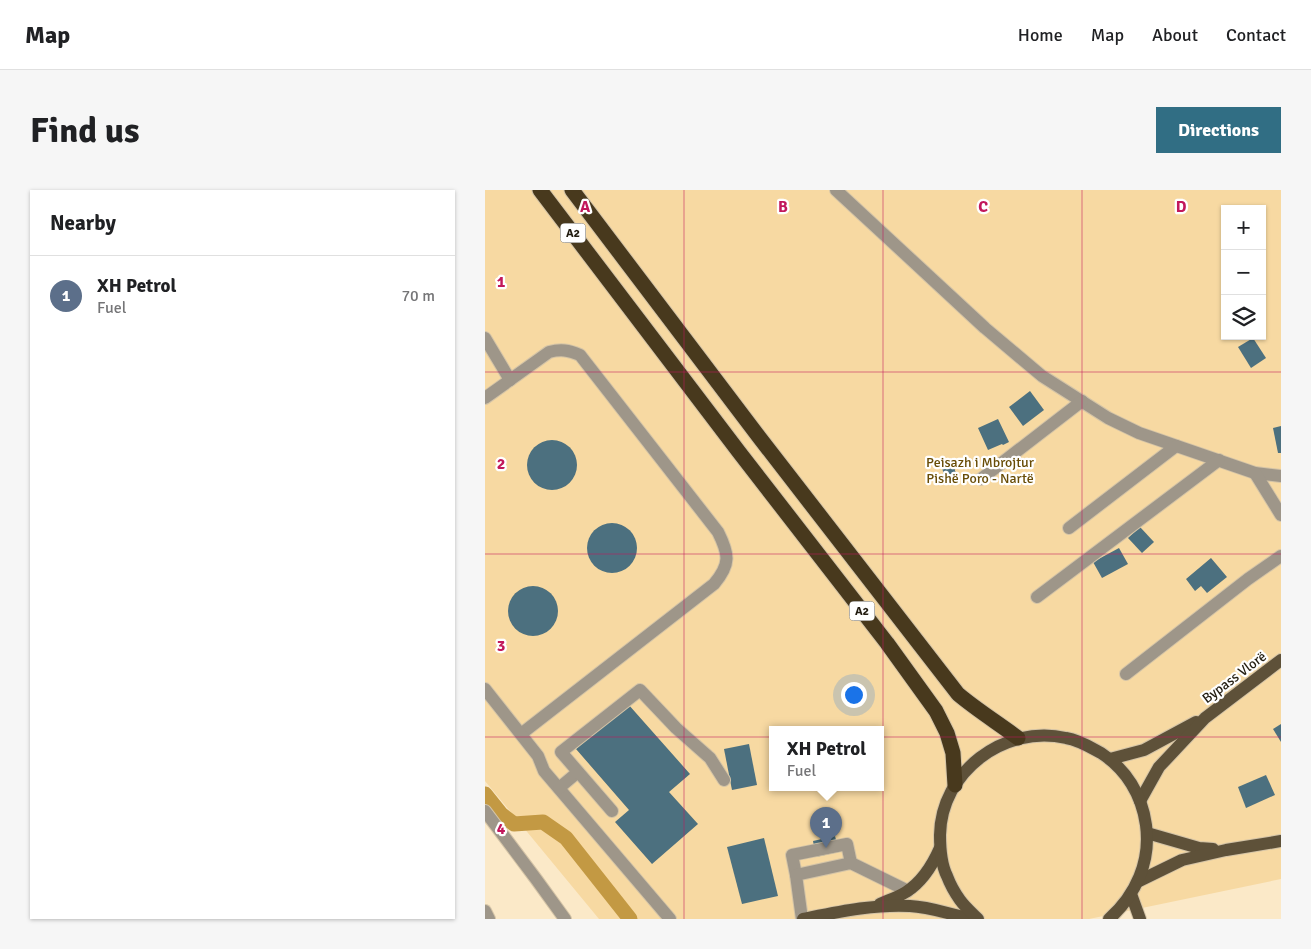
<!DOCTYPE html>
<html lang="en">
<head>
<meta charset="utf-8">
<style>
	body { margin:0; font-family:Signika,sans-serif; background:#f6f6f6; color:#202124 }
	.controls { position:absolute; right:15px; top:15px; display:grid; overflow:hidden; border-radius:0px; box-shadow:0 1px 4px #0004 }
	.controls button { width:45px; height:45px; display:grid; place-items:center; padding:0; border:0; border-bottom:1px solid #e0e0e0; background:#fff; color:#202124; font:25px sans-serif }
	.you { position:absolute; left:368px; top:504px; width:18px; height:18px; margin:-12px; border:4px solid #fff; border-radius:50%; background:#1a73e8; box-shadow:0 0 0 8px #1a73e833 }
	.badge { display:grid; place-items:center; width:32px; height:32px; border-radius:50%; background:#316e84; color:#fff; font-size:16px; font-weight:700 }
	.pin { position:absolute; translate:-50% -41px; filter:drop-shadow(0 1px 2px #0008) }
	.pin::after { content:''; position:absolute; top:26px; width:18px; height:15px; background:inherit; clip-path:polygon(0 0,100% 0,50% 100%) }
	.popup { position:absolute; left:284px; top:536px; width:115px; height:65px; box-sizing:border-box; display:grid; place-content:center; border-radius:0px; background:#fff; filter:drop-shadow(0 1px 4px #0005); font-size:16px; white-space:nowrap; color:#757577 }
	.popup b { font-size:19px; color:#202124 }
	.popup::after { content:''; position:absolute; left:50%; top:100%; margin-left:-10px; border:10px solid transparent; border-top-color:#fff }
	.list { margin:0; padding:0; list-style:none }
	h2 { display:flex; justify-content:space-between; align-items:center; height:65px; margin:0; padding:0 20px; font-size:21px }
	h2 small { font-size:16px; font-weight:400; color:#757577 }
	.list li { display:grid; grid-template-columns:32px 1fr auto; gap:15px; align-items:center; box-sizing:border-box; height:80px; padding:0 20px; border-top:1px solid #e0e0e0 }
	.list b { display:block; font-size:19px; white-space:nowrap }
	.list p { margin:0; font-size:16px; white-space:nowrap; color:#757577 }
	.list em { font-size:16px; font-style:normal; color:#757577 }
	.icon { flex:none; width:28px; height:28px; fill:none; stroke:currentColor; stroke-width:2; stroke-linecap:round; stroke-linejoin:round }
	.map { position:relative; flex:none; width:796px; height:729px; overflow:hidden; border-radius:0px }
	header { display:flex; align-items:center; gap:30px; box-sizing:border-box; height:70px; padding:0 25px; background:#fff; border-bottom:1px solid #e0e0e0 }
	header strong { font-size:24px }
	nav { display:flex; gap:28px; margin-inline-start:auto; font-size:18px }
	.intro { display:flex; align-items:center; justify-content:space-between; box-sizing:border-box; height:120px; padding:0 30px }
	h1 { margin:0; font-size:35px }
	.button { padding:12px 22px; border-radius:0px; background:#316e84; color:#fff; font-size:18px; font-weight:700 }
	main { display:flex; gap:30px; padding:0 30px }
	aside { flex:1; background:#fff; border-radius:0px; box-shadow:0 1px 4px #0004 }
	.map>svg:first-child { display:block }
	.green { fill:#f7d9a2; fill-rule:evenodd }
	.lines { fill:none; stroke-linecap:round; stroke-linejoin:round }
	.canal { stroke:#c39943; stroke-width:15 }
	.building { fill:#4c707f }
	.minor-casing { stroke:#d4c4a7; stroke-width:14 }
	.major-casing { stroke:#d4c4a7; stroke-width:14 }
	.highway-casing { stroke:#d4c4a7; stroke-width:17 }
	.minor { stroke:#9e9689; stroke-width:12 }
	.major { stroke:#5e5139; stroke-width:12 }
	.highway { stroke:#48391d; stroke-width:15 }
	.grid { fill:none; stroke:#c2185b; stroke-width:1; stroke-opacity:0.55 }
	.labels { text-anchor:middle; stroke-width:4.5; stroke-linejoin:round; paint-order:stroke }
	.shield { fill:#fff; stroke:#656158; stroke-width:1 }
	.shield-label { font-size:12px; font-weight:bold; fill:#231d11 }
	.park-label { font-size:14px; fill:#684c06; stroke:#fff }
	.street-label { font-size:14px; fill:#231d11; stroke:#fff }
	.grid-label { font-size:16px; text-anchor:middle; font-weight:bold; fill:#c2185b; stroke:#fff; stroke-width:4.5; stroke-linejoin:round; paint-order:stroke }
</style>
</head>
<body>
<header>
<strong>Map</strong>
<nav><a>Home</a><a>Map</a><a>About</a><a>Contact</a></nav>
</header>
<div class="intro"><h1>Find us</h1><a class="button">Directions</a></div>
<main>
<aside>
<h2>Nearby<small></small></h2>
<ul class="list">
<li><span class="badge" style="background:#5c6f8a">1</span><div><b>XH Petrol</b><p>Fuel</p></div><em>70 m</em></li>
</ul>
</aside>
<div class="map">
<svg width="796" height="729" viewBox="0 0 796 729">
	<rect width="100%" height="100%" fill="#fbe9c8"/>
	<path class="green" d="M0 0H796V689L604 729H114L0 591ZM740 19H777V146H740ZM287 539H395V597H287Z"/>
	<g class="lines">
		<path class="canal" d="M0 604 16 624 29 634 58 632 81 648 145 729"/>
	</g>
	<g class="building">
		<path d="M768 148 781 168 766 178 753 157Z"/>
		<path d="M545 201 559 220 538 236 524 217Z"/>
		<path d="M513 229 524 252 518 255 517 254 503 260 493 238Z"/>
		<path d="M796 236V263H793L788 238Z"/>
		<circle cx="67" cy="275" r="25"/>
		<path d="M467 270 473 291 461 294 456 273Z"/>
		<circle cx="127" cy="358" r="25"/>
		<path d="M655 337 669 352 657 363 643 348Z"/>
		<path d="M634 358 643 374 617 388 608 372Z"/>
		<path d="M726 368 742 387 722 403 716 396 710 401 701 389Z"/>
		<circle cx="48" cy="421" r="25"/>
		<path d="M143 514 205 584 184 602 213 634 167 674 130 632 144 620 91 559Z"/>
		<path d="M796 534V552L788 539Z"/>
		<path d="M264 554 272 595 247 600 239 559Z"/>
		<path d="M781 585 790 605 761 618 753 597Z"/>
		<path d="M350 646 354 662 331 667 328 651Z"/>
		<path d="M279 648 293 706 257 714 242 657Z"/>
	</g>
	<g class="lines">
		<g class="minor-casing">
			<g id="minor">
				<path d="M351 0 500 138 557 186 623 228 654 243 770 283 796 286"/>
				<path d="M0 148 25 190"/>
				<path d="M0 208 64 162C76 159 83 160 95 165L233 342C244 364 246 374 229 394L36 544"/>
				<path d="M770 283 796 325"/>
				<path d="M496 289 597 211"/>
				<path d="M584 338 691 256"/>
				<path d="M552 407 734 270"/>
				<path d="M641 484 763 389 796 366"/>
				<path d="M0 499 53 566 59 581 185 729"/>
				<path d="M74 598 93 582"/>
				<path d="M0 621 51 689 80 729"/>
				<path d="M127 621 76 562 155 500 191 538 225 568 239 590"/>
				<path d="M311 685 307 665 362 654 366 673"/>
				<path d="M0 721 4 729"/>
				<path d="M317 729 311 685 366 673 423 701"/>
			</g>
		</g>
		<g class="major-casing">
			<g id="major">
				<path d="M625 569 659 560 711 532"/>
				<path d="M655 611 674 577 720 528 796 470"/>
				<path d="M662 643 714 658 728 659"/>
				<path d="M654 691 697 670 741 660 796 651"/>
				<path d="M646 704 655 729"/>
				<path d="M395 714C404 710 413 707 421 702 437 692 448 674 455 658"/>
				<path d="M318 729C353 722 389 714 425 716 448 717 468 726 490 729"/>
				<path d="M493 729C487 723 480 717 475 710 470 703 465 694 462 686 456 674 455 659 455 645 456 582 519 534 581 548 594 550 605 557 616 563 641 579 657 605 661 635 666 671 651 705 624 729"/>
			</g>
		</g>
		<g class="highway-casing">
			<g id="highway">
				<path d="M55 0 254 262 402 453 451 521 462 543 468 563 470 595"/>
				<path d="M87 0 274 247 473 504C492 520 513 533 533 548"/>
			</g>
		</g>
		<use href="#minor" class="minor"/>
		<use href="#major" class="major"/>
		<use href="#highway" class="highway"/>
	</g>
	<path class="grid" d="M199 0V729M398 0V729M597 0V729M0 182H796M0 364H796M0 547H796"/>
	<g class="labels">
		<g class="shield">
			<rect x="75.5" y="33.5" width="25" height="19" rx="4"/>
			<rect x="364.5" y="411.5" width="25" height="19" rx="4"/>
		</g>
		<g class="shield-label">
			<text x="88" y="47">A2</text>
			<text x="377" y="425">A2</text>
		</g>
		<g class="park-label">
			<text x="495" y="277">Peisazh i Mbrojtur<tspan x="495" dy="16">Pishë Poro - Nartë</tspan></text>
		</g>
		<g class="street-label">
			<text transform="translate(749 487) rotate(-37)" y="5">Bypass Vlorë</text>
		</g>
	</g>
	<g class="grid-label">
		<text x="100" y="22">A</text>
		<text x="298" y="22">B</text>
		<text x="498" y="22">C</text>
		<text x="696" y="22">D</text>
		<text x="16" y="97">1</text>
		<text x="16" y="279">2</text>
		<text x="16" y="461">3</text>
		<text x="16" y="644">4</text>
	</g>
</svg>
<div class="controls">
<button>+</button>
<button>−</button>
<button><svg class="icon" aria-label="layers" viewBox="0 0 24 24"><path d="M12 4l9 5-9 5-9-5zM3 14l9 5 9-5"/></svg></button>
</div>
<div class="you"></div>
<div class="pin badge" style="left:341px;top:658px;background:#5c6f8a">1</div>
<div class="popup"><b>XH Petrol</b>Fuel</div>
</div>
</main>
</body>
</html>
